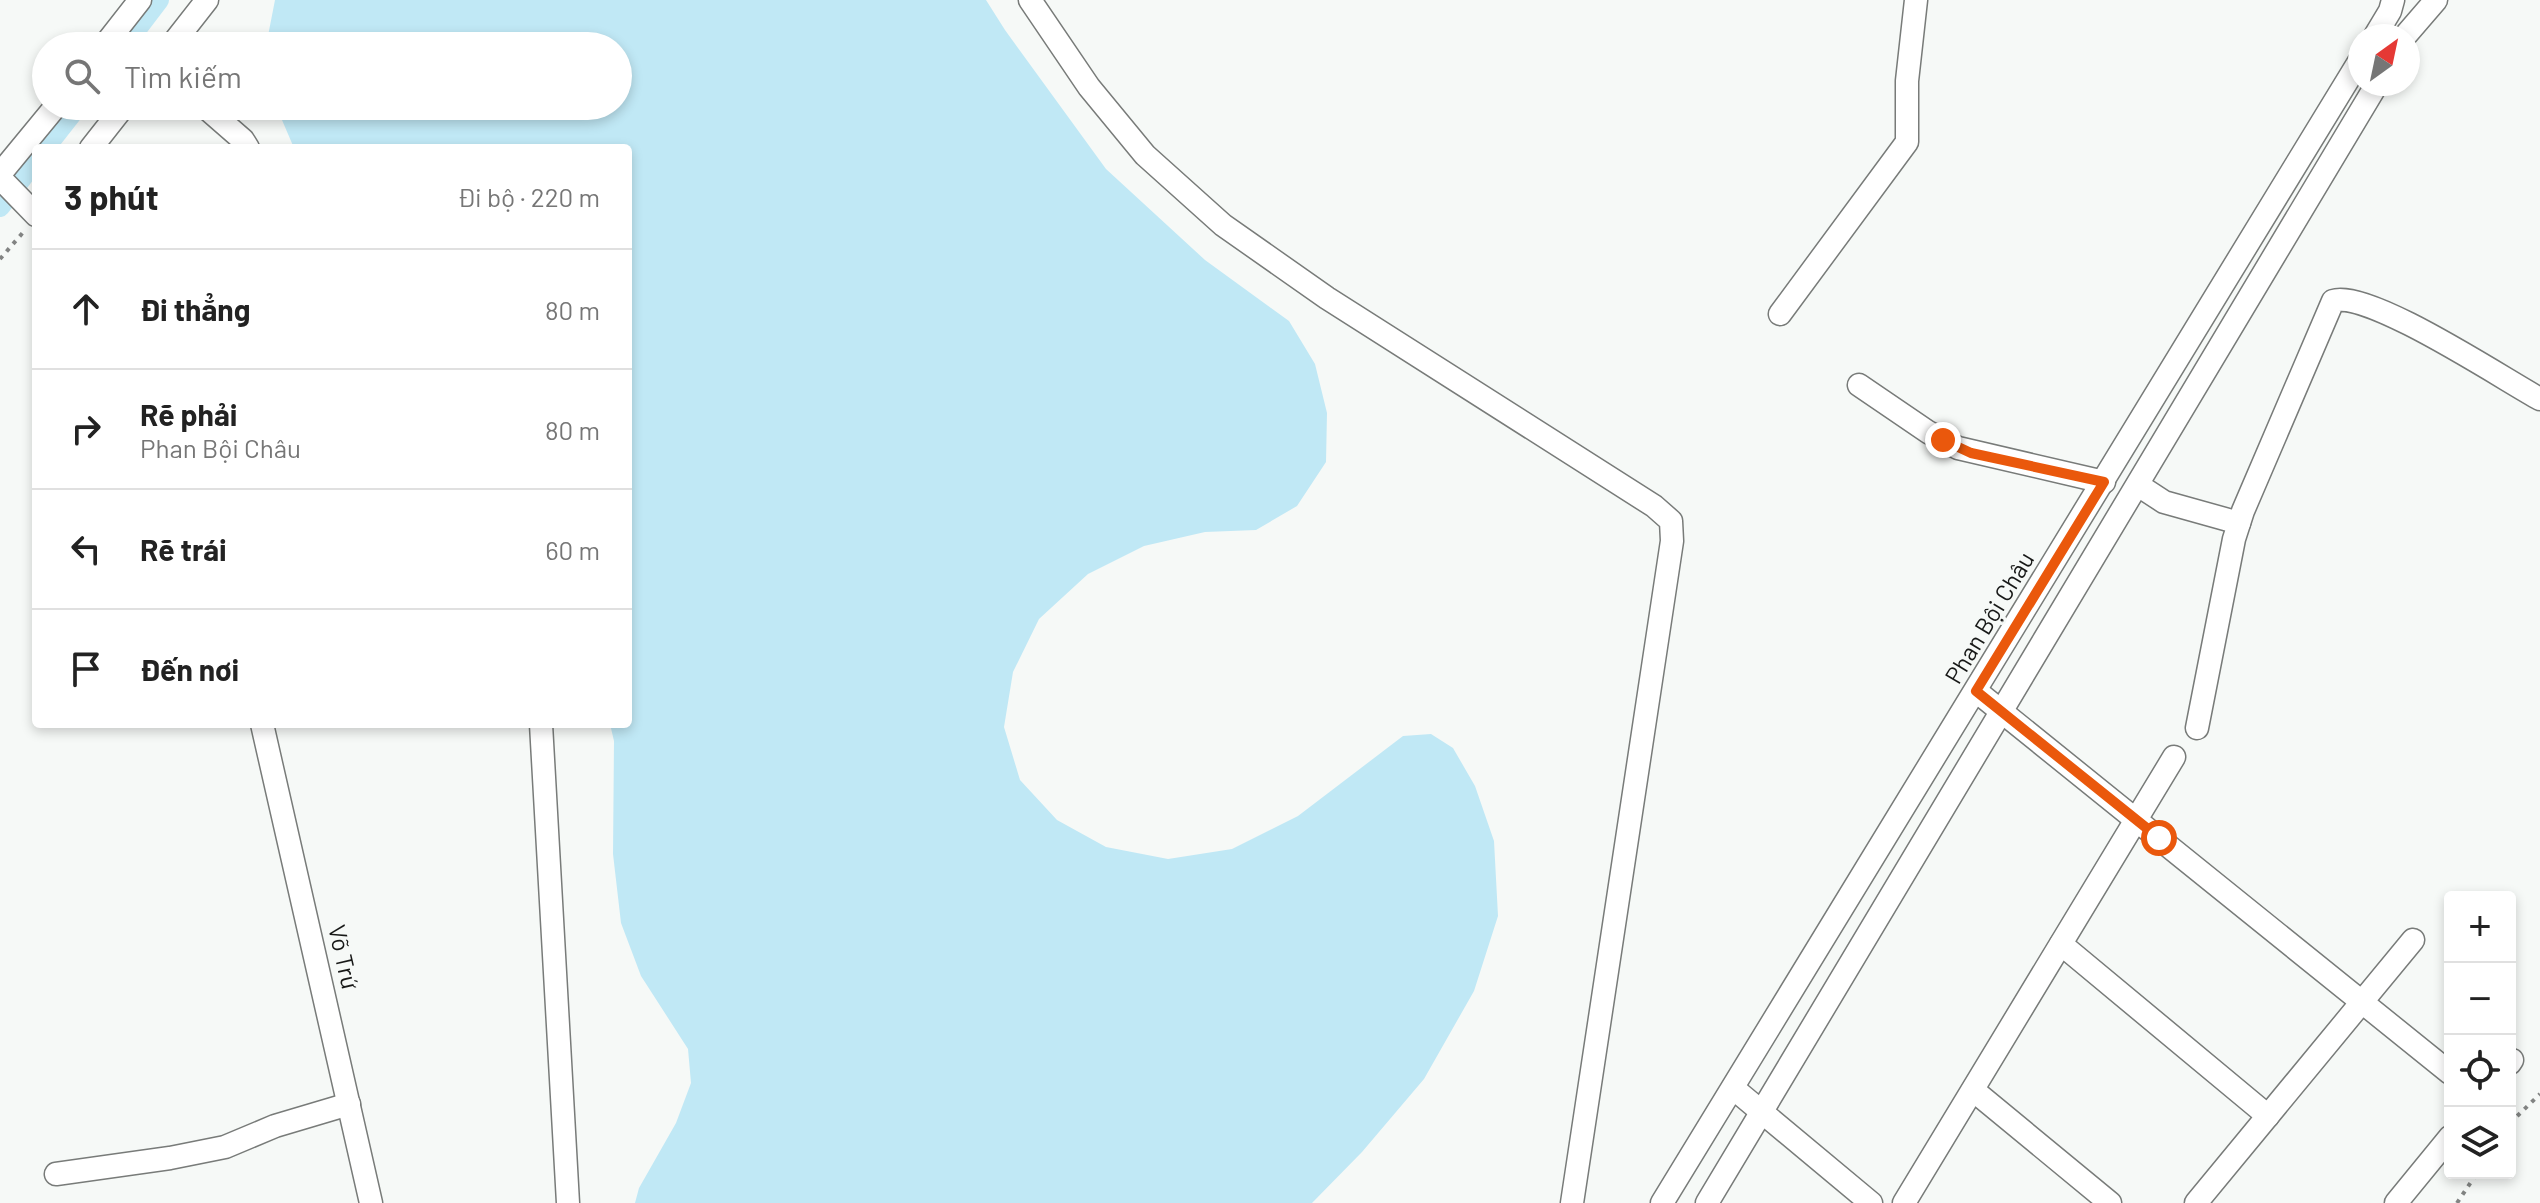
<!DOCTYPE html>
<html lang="vi">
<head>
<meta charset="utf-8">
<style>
	body { margin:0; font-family:Barlow,sans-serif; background:#f6f6f6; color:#222 }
	.controls { position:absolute; right:24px; bottom:24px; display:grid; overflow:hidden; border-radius:8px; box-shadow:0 4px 12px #0003 }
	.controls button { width:72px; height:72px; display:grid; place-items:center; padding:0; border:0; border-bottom:2px solid #e0e0e0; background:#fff; color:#222; font:40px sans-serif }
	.compass { position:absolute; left:2348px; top:24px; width:72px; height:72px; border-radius:50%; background:#fff; box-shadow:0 4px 12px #0003; rotate:33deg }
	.stop { position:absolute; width:24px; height:24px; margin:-18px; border:6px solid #ea580c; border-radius:50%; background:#fff }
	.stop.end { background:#ea580c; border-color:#fff; box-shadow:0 2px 8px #0008 }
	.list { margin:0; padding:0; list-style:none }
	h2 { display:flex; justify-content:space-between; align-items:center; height:104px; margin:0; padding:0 32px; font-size:34px }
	h2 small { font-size:26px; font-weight:400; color:#767676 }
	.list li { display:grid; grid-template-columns:52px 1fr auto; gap:24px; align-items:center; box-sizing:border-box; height:120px; padding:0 32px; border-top:2px solid #e0e0e0 }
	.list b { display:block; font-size:30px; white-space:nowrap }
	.list p { margin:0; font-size:26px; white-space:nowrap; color:#767676 }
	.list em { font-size:26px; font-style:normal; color:#767676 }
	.icon { flex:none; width:44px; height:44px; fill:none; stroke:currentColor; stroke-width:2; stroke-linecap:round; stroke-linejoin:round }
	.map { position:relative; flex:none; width:2540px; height:1203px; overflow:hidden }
	.search { position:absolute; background:#fff; box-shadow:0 4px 12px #0003; left:32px; top:32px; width:600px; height:88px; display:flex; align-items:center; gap:20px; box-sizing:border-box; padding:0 28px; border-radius:44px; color:#767676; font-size:30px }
	.panel { position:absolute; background:#fff; box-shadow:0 4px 12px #0003; left:32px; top:144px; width:600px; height:584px; border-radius:8px }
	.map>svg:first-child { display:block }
	.water { fill:#c0e8f5 }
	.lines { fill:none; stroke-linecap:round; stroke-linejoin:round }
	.canal { stroke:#c0e8f5; stroke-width:20 }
	.minor-casing { stroke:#787b79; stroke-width:25 }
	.path { stroke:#828483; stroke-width:4; stroke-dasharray:4 6; stroke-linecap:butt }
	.minor { stroke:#fff; stroke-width:22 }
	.route { stroke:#ea580c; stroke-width:10 }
	.labels { text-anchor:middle; stroke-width:7; stroke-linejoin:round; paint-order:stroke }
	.street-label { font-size:24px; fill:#171817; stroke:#f6f9f7 }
</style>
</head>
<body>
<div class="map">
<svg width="2540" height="1203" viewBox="0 0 2540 1203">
	<rect width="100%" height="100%" fill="#f6f9f7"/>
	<path class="water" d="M275 0H986L1005 30 1106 169 1205 260 1289 321 1315 364 1327 413 1326 462 1297 506 1256 530 1205 532 1144 546 1088 574 1039 619 1013 672 1004 727 1020 780 1057 820 1106 847 1168 859 1232 849 1298 816 1403 736 1431 734 1453 748 1475 786 1494 841 1498 916 1474 991 1424 1079 1362 1152 1312 1203H635L639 1188 676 1123 691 1083 688 1049 641 976 621 923 613 854 614 741 610 724H628V148H294L276 106H618V46H266Z"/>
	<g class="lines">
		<g class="canal">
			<path d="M124 46 159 0"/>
			<path d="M45 148 78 106"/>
			<path d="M0 207 36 160"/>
		</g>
		<g class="minor-casing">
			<g id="minor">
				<path d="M1030 0 1089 87 1145 155 1223 225 1327 298 1654 506 1671 521 1672 541 1572 1203"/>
				<path d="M2375 36 2390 11 2393 0"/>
				<path d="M2405 36 2436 0"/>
				<path d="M104 46 140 0"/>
				<path d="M171 46 207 0"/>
				<path d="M204 106 243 140 248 148"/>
				<path d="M91 148 124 106"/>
				<path d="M0 174 56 106"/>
				<path d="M0 178 36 215"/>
				<path d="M1780 314 1907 142V81L1916 0"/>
				<path d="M1859 385 1928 432 1958 448 2104 482"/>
				<path d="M2138 485 2164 502 2239 523"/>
				<path d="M1976 691 2450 1073"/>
				<path d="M262 724 371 1203"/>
				<path d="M541 724 568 1203"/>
				<path d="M2197 728 2234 539 2243 511 2333 301C2368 289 2503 379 2540 399"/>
				<path d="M2061 944 2268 1116"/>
				<path d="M2510 1063 2512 1060"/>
				<path d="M1733 1088 1871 1203"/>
				<path d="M1973 1090 2110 1203"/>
				<path d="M56 1174 170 1158 225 1147 275 1126 349 1104"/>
				<path d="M1662 1203 2360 60"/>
				<path d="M1707 1203 2377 84"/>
				<path d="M1904 1203 2174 757"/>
				<path d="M2196 1203 2413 940"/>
				<path d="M2396 1203 2450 1137"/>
			</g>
		</g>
		<g class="path">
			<path d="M0 259 26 229"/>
			<path d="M2510 1123 2540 1094"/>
			<path d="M2457 1203 2477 1173"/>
		</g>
		<use href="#minor" class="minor"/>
	</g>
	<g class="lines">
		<path class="route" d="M1943 440 1971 453 2104 482 1976 691 2159 838"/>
	</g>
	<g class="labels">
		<g class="street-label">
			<text transform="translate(1990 618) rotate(-59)" y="8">Phan Bội Châu</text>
			<text transform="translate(343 957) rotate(77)" y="8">Võ Trứ</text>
		</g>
	</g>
</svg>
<div class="controls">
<button>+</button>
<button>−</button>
<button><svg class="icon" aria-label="locate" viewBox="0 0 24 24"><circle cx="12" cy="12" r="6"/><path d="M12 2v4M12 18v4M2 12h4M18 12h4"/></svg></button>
<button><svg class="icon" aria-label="layers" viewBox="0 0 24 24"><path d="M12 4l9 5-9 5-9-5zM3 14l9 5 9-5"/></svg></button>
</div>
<svg class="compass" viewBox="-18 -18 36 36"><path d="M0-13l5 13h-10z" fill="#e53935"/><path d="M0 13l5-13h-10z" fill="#767676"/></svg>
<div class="stop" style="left:2159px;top:838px"></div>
<div class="stop end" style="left:1943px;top:440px"></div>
<div class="search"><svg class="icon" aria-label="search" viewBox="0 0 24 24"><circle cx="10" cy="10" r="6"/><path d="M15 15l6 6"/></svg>Tìm kiếm</div>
<section class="panel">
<h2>3 phút<small>Đi bộ · 220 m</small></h2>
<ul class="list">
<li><svg class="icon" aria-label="ahead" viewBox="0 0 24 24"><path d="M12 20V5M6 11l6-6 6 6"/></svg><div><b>Đi thẳng</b></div><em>80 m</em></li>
<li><svg class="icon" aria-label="right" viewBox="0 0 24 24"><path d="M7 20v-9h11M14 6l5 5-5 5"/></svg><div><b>Rẽ phải</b><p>Phan Bội Châu</p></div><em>80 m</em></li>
<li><svg class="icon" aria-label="left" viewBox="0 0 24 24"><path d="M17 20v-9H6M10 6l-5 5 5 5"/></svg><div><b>Rẽ trái</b></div><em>60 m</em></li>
<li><svg class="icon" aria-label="arrive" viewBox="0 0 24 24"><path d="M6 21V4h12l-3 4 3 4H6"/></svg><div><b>Đến nơi</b></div></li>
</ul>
</section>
</div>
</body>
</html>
